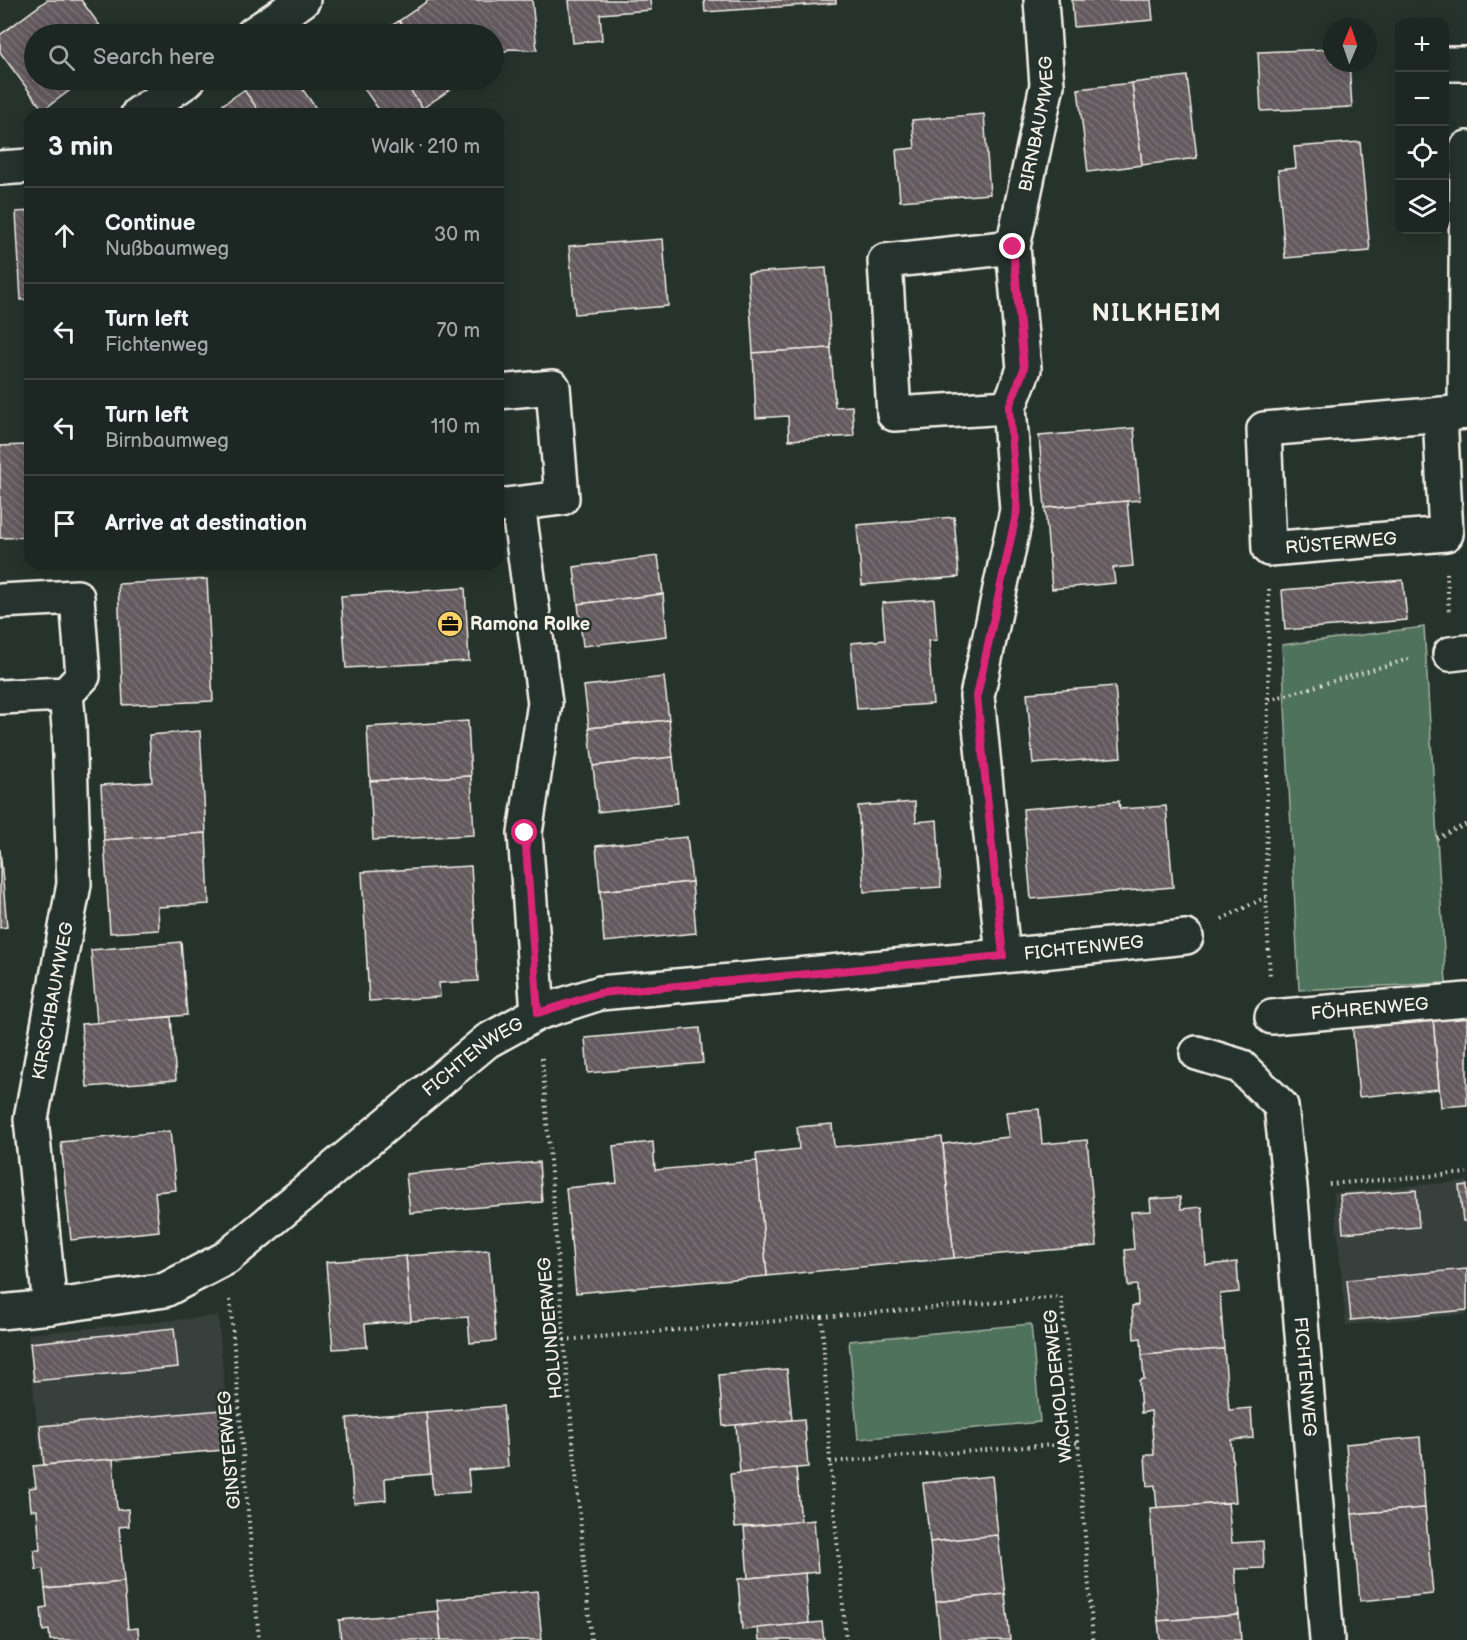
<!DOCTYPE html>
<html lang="en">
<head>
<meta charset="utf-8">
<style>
	body { margin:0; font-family:"Balsamiq Sans",sans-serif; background:#252e2a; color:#f1f3f6 }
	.controls { position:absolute; right:18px; top:18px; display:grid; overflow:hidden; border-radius:12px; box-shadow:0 3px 15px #0003 }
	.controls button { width:54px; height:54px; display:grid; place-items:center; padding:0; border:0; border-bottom:2px solid #3a4340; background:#1c2622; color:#f1f3f6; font:30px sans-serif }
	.compass { position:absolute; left:1323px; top:18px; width:54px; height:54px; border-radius:50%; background:#1c2622; box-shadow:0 3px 15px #0003; rotate:2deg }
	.stop { position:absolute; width:18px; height:18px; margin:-14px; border:4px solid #db2777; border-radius:50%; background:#fff }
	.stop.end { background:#db2777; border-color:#fff; box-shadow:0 2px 6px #0008 }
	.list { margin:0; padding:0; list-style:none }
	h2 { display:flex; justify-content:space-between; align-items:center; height:78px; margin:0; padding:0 24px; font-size:26px }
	h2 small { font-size:20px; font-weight:400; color:#a0a5a5 }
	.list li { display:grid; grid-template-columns:39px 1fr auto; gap:18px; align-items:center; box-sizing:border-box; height:96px; padding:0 24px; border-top:2px solid #3a4340 }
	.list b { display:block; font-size:22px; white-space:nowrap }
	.list p { margin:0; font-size:20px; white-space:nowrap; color:#a0a5a5 }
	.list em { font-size:20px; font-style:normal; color:#a0a5a5 }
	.icon { flex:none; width:33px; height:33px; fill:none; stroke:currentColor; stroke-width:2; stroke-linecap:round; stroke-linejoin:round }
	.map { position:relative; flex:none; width:1467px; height:1640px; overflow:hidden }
	.search { position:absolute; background:#1c2622; box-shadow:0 3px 15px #0003; left:24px; top:24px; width:480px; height:66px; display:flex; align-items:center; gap:15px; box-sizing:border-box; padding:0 21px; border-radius:33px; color:#a0a5a5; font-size:22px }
	.panel { position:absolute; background:#1c2622; box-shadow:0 3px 15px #0003; left:24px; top:108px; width:480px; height:462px; border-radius:18px }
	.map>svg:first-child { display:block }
	.built { fill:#393f3c }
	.park { fill:#50725c; stroke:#a2b2a2; stroke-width:1.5 }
	.building { fill:url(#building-back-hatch); stroke:#f4f1e8; stroke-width:1.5 }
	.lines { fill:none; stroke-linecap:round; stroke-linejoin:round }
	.street-casing { stroke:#f4f1e8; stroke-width:38 }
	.path { stroke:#f4f1e8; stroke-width:4; stroke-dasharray:1.5 4.5; stroke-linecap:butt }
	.street { stroke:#26332d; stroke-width:33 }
	.route { stroke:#db2777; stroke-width:8 }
	.labels { text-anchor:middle; stroke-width:5; stroke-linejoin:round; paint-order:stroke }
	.street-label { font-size:18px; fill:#f4f1e8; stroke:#26332d }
	.poi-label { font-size:18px; font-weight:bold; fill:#f4f1e8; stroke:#26332d; text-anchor:start }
	.district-label { font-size:24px; font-weight:bold; letter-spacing:1.5px; fill:#f4f1e8; stroke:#26332d }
</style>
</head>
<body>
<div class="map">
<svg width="1467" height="1640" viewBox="0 0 1467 1640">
	<defs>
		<pattern id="building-back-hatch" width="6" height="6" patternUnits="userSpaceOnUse" patternTransform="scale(1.5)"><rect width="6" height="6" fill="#645a5e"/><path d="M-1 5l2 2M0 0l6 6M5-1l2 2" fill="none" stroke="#7b7275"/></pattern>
	</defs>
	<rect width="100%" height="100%" fill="#26332d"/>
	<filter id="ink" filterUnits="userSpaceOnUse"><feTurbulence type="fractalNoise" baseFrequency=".0167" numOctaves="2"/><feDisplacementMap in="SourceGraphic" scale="12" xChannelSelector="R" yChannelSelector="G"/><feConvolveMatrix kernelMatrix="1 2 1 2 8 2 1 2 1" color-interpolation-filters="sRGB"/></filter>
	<g filter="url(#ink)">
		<g class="built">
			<path d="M1467 1181V1314L1346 1325 1334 1193Z"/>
			<path d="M218 1316 230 1448 41 1465 28 1334Z"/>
		</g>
		<g class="park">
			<path d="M1424 627 1446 983 1299 990 1282 645Z"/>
			<path d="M1031 1324 1040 1422 858 1439 849 1341Z"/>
		</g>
		<g class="building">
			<path d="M47 0H81L106 34H34V80H84L43 110 0 52V35Z"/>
			<path d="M429 0H532L537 50 509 49 494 59V34H409L399 21Z"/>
			<path d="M569 0H650L651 10 600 14 602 40 573 43Z"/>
			<path d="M704 0H836V3L705 12Z"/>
			<path d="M1072 0H1151L1153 20 1074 27Z"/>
			<path d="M399 21 409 34H378Z"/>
			<path d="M1332 49V63H1349L1352 107 1261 111 1258 52Z"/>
			<path d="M1187 76 1197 158 1142 165 1132 83Z"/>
			<path d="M259 80H296L320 114H261L244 90Z"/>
			<path d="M358 80H403L423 108 415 114H382Z"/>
			<path d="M403 80H440L448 91 423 108Z"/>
			<path d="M440 80H465L448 91Z"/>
			<path d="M1132 83 1142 165 1088 172 1078 89Z"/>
			<path d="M244 90 261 114H209Z"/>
			<path d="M984 114 990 194 900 201 896 150 915 148 912 120Z"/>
			<path d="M1360 142 1370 251 1285 258 1278 170 1296 168 1294 147Z"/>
			<path d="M30 211V299L21 300 16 212Z"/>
			<path d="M663 239 668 306 575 314 569 246Z"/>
			<path d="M826 268 831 348 753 353 748 273Z"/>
			<path d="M831 348 835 407 852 406 854 436 789 440 788 416 756 418 753 353Z"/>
			<path d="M1134 428 1140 500 1045 508 1039 436Z"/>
			<path d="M26 445 30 537 0 538V446Z"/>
			<path d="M1127 501 1133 566 1113 568 1115 583 1052 589 1045 508Z"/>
			<path d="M954 517 959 577 862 585 857 525Z"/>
			<path d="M658 556 663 594 578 604 574 567Z"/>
			<path d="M207 579 213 701 123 705 118 584Z"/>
			<path d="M1403 580 1407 620 1285 630 1282 590Z"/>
			<path d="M465 588 469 661 346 668 341 596Z"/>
			<path d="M663 594 667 636 583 646 578 604Z"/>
			<path d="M934 599 937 640 928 641 933 704 857 709 851 643 885 640 882 603Z"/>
			<path d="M664 677 669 720 589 728 584 686Z"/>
			<path d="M1115 686 1121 757 1033 764 1027 693Z"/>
			<path d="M669 720 673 757 593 766 589 728Z"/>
			<path d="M468 721 471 776 370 781 367 727Z"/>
			<path d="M200 731 206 833 104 840 101 785 152 782 149 735Z"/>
			<path d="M673 757 678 803 598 812 593 766Z"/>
			<path d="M471 776 474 835 373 840 370 781Z"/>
			<path d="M1119 801 1120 809 1166 806 1173 887 1031 899 1023 809Z"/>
			<path d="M915 802 916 822 937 820 941 887 864 892 858 806Z"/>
			<path d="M206 833 209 904 158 907 159 930 110 933 104 840Z"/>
			<path d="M687 837 692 882 600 891 596 846Z"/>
			<path d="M0 849 7 927 0 928Z"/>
			<path d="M471 866 478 981 439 983 440 997 369 1001 362 872Z"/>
			<path d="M692 882 696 933 604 942 600 891Z"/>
			<path d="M181 942 187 1015 97 1023 91 950Z"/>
			<path d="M1467 1015V1105L1441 1107 1433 1019Z"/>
			<path d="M171 1017 176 1080 87 1087 81 1024Z"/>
			<path d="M1433 1019 1439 1089 1359 1097 1352 1021Z"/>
			<path d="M700 1028 703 1063 588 1073 585 1038Z"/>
			<path d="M1039 1109 1042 1144 1087 1140 1097 1246 954 1258 943 1144 1009 1137 1006 1112Z"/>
			<path d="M832 1124 834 1147 942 1137 954 1258 767 1276 756 1154 799 1149 797 1127Z"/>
			<path d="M170 1131 176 1190 155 1192 159 1231 71 1240 61 1142Z"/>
			<path d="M653 1142 655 1170 757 1161 767 1276 576 1293 566 1188 617 1183 613 1146Z"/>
			<path d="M539 1162 542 1202 410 1213 406 1174Z"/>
			<path d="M1467 1185V1221H1463L1459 1186Z"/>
			<path d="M1416 1190 1419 1227 1343 1233 1340 1195Z"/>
			<path d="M1180 1197 1181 1209 1202 1207 1206 1265 1237 1262 1239 1292 1220 1294 1224 1349 1142 1355 1141 1338 1134 1339 1132 1306 1138 1305 1137 1285 1128 1286 1125 1250 1134 1249 1131 1212 1151 1211 1150 1199Z"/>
			<path d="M489 1250 496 1341 470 1343 468 1317 411 1321 406 1256Z"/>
			<path d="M406 1256 411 1321 365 1324 367 1347 333 1349 326 1262Z"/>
			<path d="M1467 1269V1310L1351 1320 1347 1280Z"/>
			<path d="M174 1328 178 1367 34 1381 30 1343Z"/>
			<path d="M1224 1349 1229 1410 1251 1408 1253 1438 1231 1440 1236 1502 1157 1508 1155 1485 1147 1486 1145 1455H1154L1151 1411 1141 1413 1139 1380 1144 1379 1142 1355Z"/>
			<path d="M787 1369 792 1420 723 1426 719 1375Z"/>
			<path d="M503 1406 508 1467 468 1470 470 1492 433 1494 426 1412Z"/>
			<path d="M221 1410 224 1450 44 1465 40 1426Z"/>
			<path d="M426 1412 431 1474 385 1478 386 1500 354 1503 347 1418Z"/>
			<path d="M804 1419 808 1467 740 1473 736 1425Z"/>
			<path d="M1420 1437 1425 1508 1352 1514 1346 1444Z"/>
			<path d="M113 1459 117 1510 128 1509 129 1526 119 1527 124 1582 45 1589 43 1569 36 1570 34 1550H40L37 1510H31L29 1488 36 1487 33 1466Z"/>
			<path d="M796 1468 801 1522 735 1527 730 1474Z"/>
			<path d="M992 1476 998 1535 930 1542 923 1483Z"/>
			<path d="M1228 1503 1232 1543 1263 1541 1264 1568 1235 1569 1239 1615 1158 1621 1150 1508Z"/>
			<path d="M1425 1508 1433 1594 1360 1601 1352 1514Z"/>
			<path d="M814 1520 818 1572 748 1578 744 1527Z"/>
			<path d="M998 1535 1005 1594 936 1602 930 1542Z"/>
			<path d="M805 1573 809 1623 742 1630 738 1579Z"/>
			<path d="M124 1582 128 1629 138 1628 139 1640H50L49 1630 43 1631 41 1608 47 1607 45 1589Z"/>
			<path d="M537 1591 542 1640H441L437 1600Z"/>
			<path d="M1005 1594 1010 1640H940L936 1602Z"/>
			<path d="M438 1611 441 1640H341L339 1620Z"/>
			<path d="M1239 1615 1241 1640H1160L1158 1621Z"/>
			<path d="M822 1622 824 1640H759L758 1628Z"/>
		</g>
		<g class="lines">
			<g class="street-casing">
				<g id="street">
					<path d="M253 34 303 0"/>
					<path d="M1444 64H1467"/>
					<path d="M138 114 188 80"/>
					<path d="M0 168 30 166"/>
					<path d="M498 392 553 387 562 498 498 506"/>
					<path d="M1009 407 894 414 885 261 1013 247"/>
					<path d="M1465 412 1467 148"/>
					<path d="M1440 414 1446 534 1269 549 1264 429 1467 412"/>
					<path d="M518 504 545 703 525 833 538 1013"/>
					<path d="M0 601 77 597 83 676 66 694 0 697"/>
					<path d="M1450 654 1467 652"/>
					<path id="s1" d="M1003 956 977 696 1017 510 1009 407 1024 369 1013 247 1047 85 1041 0"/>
					<path id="s2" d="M1272 1017 1467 1000"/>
					<path id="s3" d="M1197 1053 1240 1066 1281 1106 1290 1187 1327 1640"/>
					<path id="s4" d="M50 1307 31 1119 74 884 69 727 66 694"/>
					<path id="s5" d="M0 1312 50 1307 165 1290 226 1258 487 1041 538 1013 600 993 1003 956 1186 937"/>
				</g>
			</g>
			<g class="path">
				<path d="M1447 573 1449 614"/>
				<path d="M1269 589 1266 897 1270 977"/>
				<path d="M1269 700 1412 658"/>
				<path d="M1437 838 1467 824"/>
				<path d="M1222 919 1266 897"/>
				<path d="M542 1058 564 1340 591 1640"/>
				<path d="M1329 1184 1467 1173"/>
				<path d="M230 1300 259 1640"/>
				<path d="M822 1317 1061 1297 1078 1443 1093 1640"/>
				<path d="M564 1340 822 1317 830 1462 846 1640"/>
				<path d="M830 1462 1078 1443"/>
			</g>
			<use href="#street" class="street"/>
		</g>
	</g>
	<g class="lines" filter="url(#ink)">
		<path class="route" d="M525 833 538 1013 600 993 1003 956 977 696 1017 510 1009 407 1024 369 1013 247"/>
	</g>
	<defs>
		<g id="office-disc" transform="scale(1.35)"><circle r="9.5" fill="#ffd166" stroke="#26332d"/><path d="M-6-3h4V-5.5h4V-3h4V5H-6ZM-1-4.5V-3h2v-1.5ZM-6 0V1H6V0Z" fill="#111"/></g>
	</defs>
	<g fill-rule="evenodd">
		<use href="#office-disc" x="450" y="624"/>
	</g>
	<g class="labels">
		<g class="street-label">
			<text dy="6" stroke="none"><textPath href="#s1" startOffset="844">BIRNBAUMWEG</textPath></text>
			<text transform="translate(1341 543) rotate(-5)" y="6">RÜSTERWEG</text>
			<text dy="6" stroke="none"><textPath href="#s5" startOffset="1184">FICHTENWEG</textPath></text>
			<text dy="6" stroke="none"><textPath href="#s4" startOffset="309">KIRSCHBAUMWEG</textPath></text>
			<text dy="6" stroke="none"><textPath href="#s2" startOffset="98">FÖHRENWEG</textPath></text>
			<text dy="6" stroke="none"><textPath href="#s5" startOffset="554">FICHTENWEG</textPath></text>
			<text transform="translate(550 1328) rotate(-95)" y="6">HOLUNDERWEG</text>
			<text dy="6" stroke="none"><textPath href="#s3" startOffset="374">FICHTENWEG</textPath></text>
			<text transform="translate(1058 1386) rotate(-96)" y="6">WACHOLDERWEG</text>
			<text transform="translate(229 1450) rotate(-95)" y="6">GINSTERWEG</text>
		</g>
		<g class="poi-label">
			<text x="470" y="630">Ramona Rolke</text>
		</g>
		<g class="district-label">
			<text x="1157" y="321">NILKHEIM</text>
		</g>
	</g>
</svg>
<div class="controls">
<button>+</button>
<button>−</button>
<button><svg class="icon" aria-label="locate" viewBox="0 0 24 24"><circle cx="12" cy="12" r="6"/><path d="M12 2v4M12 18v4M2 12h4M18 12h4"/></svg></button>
<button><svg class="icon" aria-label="layers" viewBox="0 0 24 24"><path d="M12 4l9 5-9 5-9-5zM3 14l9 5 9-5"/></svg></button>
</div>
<svg class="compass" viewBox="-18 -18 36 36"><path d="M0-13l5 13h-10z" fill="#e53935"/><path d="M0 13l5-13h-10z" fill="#a0a5a5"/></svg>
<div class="stop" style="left:525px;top:833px"></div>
<div class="stop end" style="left:1013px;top:247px"></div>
<div class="search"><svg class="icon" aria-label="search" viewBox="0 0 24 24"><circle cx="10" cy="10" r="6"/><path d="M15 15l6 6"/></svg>Search here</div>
<section class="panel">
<h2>3 min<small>Walk · 210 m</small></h2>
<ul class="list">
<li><svg class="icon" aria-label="ahead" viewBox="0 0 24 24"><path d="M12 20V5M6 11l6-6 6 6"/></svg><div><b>Continue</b><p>Nußbaumweg</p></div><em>30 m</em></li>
<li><svg class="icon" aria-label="left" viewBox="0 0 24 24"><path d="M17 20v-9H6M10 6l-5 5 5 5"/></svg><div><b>Turn left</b><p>Fichtenweg</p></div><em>70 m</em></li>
<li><svg class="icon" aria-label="left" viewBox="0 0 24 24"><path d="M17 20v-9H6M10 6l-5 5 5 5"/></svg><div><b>Turn left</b><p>Birnbaumweg</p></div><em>110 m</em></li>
<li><svg class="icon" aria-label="arrive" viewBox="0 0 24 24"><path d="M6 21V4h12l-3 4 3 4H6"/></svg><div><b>Arrive at destination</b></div></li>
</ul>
</section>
</div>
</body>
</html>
